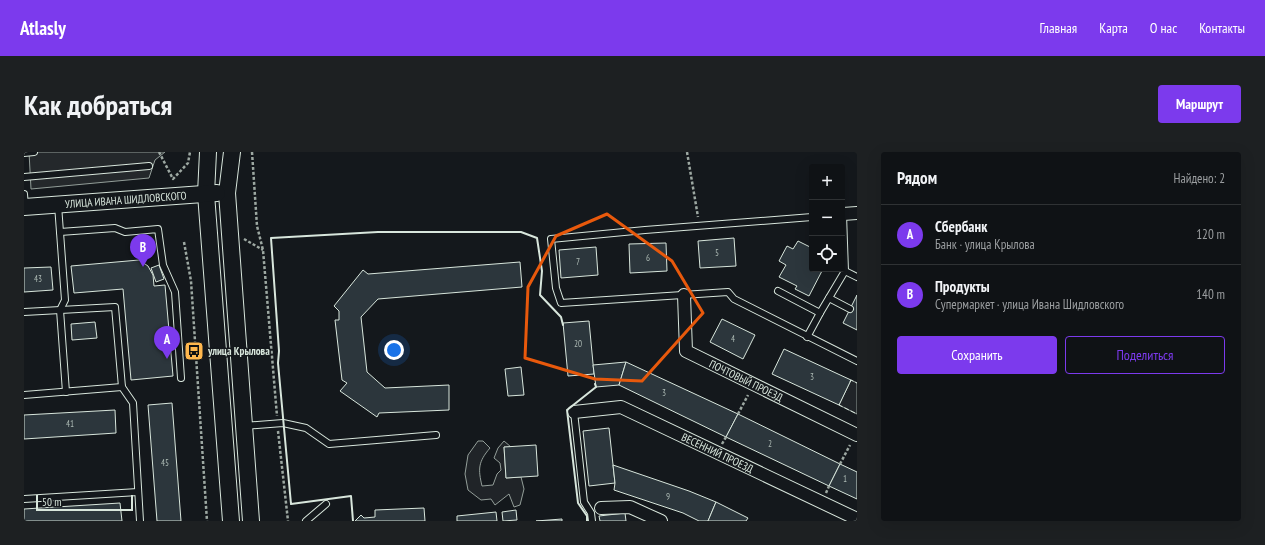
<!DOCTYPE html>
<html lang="ru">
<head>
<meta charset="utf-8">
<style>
	body { margin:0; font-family:"PT Sans Narrow",sans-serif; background:#1d2022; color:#f1f3f6 }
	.controls { position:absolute; right:12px; top:12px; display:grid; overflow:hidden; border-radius:4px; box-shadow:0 4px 16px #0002 }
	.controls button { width:36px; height:36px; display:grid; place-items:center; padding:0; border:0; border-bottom:1px solid #2f3234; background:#0f1215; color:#f1f3f6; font:20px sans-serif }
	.scale { position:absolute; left:12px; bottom:10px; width:97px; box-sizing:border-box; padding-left:4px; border:2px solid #d8e6dc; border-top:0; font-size:11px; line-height:14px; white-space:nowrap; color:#d8e6dc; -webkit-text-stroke:3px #14181c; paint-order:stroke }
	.you { position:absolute; left:370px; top:198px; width:14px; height:14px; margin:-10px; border:3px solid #fff; border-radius:50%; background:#1a73e8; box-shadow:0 0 0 6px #1a73e833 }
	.badge { display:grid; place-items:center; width:26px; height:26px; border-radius:50%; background:#7c3aed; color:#fff; font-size:13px; font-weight:700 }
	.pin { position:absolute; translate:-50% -33px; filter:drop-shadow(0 1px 2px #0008) }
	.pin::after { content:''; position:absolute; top:21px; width:14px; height:12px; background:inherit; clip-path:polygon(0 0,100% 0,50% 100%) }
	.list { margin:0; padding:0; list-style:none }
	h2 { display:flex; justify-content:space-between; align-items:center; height:52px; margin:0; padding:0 16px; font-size:17px }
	h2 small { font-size:13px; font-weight:400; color:#9b9ea0 }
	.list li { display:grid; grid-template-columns:26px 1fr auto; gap:12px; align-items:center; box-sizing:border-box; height:60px; padding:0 16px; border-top:1px solid #2f3234 }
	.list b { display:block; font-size:15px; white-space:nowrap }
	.list p { margin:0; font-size:13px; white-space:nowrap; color:#9b9ea0 }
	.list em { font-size:13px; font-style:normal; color:#9b9ea0 }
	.actions { display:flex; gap:8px; padding:12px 16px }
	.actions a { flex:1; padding:9px 0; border:1px solid #7c3aed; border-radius:4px; text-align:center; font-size:14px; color:#7c3aed }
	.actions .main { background:#7c3aed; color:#fff }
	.icon { flex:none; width:22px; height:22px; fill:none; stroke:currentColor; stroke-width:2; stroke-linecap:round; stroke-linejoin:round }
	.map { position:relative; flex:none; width:833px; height:369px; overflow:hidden; border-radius:4px }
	header { display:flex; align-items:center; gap:24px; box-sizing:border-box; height:56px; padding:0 20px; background:#7c3aed; color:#fff }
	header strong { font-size:19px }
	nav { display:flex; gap:22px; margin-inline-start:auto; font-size:14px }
	.intro { display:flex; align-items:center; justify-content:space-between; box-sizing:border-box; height:96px; padding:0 24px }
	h1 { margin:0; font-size:28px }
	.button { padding:10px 18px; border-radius:4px; background:#7c3aed; color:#fff; font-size:14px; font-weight:700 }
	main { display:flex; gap:24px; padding:0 24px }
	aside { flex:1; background:#0f1215; border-radius:4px; box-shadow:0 4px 16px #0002 }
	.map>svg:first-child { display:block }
	.green { fill:#202428; stroke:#939e99 }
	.parking { fill:#24282b; stroke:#939e99 }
	.building { fill:#2c363c; stroke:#d8e6dc }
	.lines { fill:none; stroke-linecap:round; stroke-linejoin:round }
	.lane-casing { stroke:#d8e6dc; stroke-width:8 }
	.street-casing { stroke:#d8e6dc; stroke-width:14 }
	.secondary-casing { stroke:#d8e6dc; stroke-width:18 }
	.path { stroke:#9da8a2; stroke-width:2.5; stroke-dasharray:3 2; stroke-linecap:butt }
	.lane { stroke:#14181c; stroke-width:6 }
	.street { stroke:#14181c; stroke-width:12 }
	.secondary { stroke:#14181c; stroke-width:16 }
	.fence { stroke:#d8e6dc; stroke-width:1; stroke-dasharray:5 2; stroke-linecap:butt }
	.wall { stroke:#d8e6dc; stroke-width:2 }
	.marked { fill:none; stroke:#e8590c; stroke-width:3; stroke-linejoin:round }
	.labels { text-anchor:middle; stroke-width:3; stroke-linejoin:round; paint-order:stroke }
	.number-label { font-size:9px; fill:#adbab4 }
	.street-label { font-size:11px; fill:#d8e6dc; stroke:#14181c }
	.poi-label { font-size:11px; font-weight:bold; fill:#d8e6dc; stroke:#14181c; text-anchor:start }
</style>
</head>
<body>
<header>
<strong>Atlasly</strong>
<nav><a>Главная</a><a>Карта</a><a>О нас</a><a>Контакты</a></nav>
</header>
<div class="intro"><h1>Как добраться</h1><a class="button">Маршрут</a></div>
<main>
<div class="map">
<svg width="833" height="369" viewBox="0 0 833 369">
	<rect width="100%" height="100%" fill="#14181c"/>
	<g class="green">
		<path d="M827 228 833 231V262L815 253Z"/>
		<path d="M454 289H459L466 296C454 310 454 317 458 334L469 333 473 322 477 318 476 311 470 306 474 296 480 289 487 295H480L482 326 497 325 500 337 496 353 490 355 485 342 471 353 467 347 457 348 444 338 441 322 444 303Z"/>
	</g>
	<path class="parking" d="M5 0H141L131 8 125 26 7 37Z"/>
	<g class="building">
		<path d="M710 86 712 114 676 116 674 89Z"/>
		<path d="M774 89 788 96V117H799L785 144 771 137 773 134 755 125 762 113 755 109 763 94 769 97Z"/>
		<path d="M642 91 643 119 606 121 605 92Z"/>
		<path d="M572 95 574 123 537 126 535 98Z"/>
		<path d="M115 108 124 114 129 123 130 134 141 133 149 224 107 228 99 137 50 141 47 114Z"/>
		<path d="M496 110 498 135 354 147 337 165 343 220 361 236 425 233V258L355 261 353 265 316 239 323 231 318 228 311 168H315V159L310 154 339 118 344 122Z"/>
		<path d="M135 113 140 127 132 130 127 116Z"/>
		<path d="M27 115 29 138 0 140V116Z"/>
		<path d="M833 143V178L819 171Z"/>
		<path d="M698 167 731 183 719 207 686 190Z"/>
		<path d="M565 169 570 222 544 224 539 171Z"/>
		<path d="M71 170 73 186 48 188 47 172Z"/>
		<path d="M760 197 827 228 815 253 748 222Z"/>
		<path d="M602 210 595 233 572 235 569 213Z"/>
		<path d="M602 210 714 262 702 285 595 233Z"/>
		<path d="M497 215 500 243 484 244 481 217Z"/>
		<path d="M148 251 157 369H133L124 253Z"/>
		<path d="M91 258 92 281 0 287V263Z"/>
		<path d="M714 262 816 312 805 334 702 285Z"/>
		<path d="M585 276 591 331 565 334 559 279Z"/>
		<path d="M512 293 514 324 482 326 480 295Z"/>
		<path d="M816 312 833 320V347L805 334Z"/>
		<path d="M589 313 665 339 692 350 684 369H675L659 361 590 338 591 331Z"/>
		<path d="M692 350 724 366 722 369H684Z"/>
		<path d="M96 351 98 369H0V357Z"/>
		<path d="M400 356 401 369H331L337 363 340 366 351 365V358Z"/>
		<path d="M492 358 493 368 479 369 478 360Z"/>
		<path d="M472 360 473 369H433V364Z"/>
		<path d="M601 361 602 369H576L575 364Z"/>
		<path d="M538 367V369H512Z"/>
	</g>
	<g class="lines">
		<g class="lane-casing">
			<g id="lane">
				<path d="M0 1 10 0"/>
				<path d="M0 25 125 14"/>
				<path d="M0 42 1 55"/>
				<path d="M34 53 41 148 36 158 42 240"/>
				<path d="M788 65 621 78 527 87 532 136 537 151 704 140 710 147 833 209"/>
				<path d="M36 80 91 76 101 80 134 77 139 113 151 140 157 226"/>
				<path d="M821 119 833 125"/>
				<path d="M754 139 796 161"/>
				<path d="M805 146 826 157"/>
				<path d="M0 160 91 155 98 235 109 251 116 369"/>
				<path d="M783 185 796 161 821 119 819 62H818"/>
				<path d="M0 243 98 235"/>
				<path d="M550 260 560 350 567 361 568 369"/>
				<path d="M220 274 259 271 282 276 305 292 412 283"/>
				<path d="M0 347 114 340"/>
				<path d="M282 369 302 352"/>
			</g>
		</g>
		<g class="street-casing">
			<g id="street">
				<path d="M819 62 833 61"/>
				<path id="s1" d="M660 143 662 199 833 283"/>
				<path id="s2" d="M550 260 597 255 833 367"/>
				<path d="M577 356 606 355 637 369"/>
			</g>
		</g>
		<g class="secondary-casing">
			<g id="secondary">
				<path d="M184 0 182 42 207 369"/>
				<path d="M208 0 203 41 227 369"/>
				<path id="s3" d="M0 55 193 41"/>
			</g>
		</g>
		<g class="path">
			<path d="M135 0 149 27 164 11 166 0"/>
			<path d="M228 0 233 74 239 98 253 264"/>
			<path d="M663 0 674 65"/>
			<path d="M220 87 239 98"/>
			<path d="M160 90 167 129 183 369"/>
			<path d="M714 262 724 243"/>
			<path d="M254 279 264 369"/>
			<path d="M698 292 702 285"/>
			<path d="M816 312 826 293"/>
			<path d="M802 341 805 334"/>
		</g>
		<use href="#lane" class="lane"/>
		<use href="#street" class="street"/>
		<use href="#secondary" class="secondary"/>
		<g class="fence">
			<path d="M826 230 827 228 833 231"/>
			<path d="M815 252V253L833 262"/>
		</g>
		<g class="wall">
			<path d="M329 369 327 344 267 352 254 211 255 199 247 86 354 80H497L513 86 518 119 516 143 537 165 539 173"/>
			<path d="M563 369V364L554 351 543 258 572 235 571 232"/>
		</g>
	</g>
	<path class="marked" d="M583 62 648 109 679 161 618 229 571 227 501 206 504 135 532 84Z"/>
	<defs>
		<g id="bus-square" transform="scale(1)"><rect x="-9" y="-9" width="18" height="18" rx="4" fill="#ffb74d" stroke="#14181c"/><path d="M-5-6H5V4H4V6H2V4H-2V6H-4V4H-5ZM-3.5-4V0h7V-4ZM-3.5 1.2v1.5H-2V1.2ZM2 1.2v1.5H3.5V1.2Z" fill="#111"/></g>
	</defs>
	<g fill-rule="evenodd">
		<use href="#bus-square" x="170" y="199"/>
	</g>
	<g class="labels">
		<g class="number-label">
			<text x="693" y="104">5</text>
			<text x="624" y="109">6</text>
			<text x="554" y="113">7</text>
			<text x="14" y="130">43</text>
			<text x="709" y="190">4</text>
			<text x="554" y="195">20</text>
			<text x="788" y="228">3</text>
			<text x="640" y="244">3</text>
			<text x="46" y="275">41</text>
			<text x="746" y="295">2</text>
			<text x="141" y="314">45</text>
			<text x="821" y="330">1</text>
			<text x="644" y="348">9</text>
		</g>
		<g class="street-label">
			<text dy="4" stroke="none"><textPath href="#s3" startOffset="102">УЛИЦА ИВАНА ШИДЛОВСКОГО</textPath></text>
			<text dy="4" stroke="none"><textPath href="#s1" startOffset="123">ПОЧТОВЫЙ ПРОЕЗД</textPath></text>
			<text dy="4" stroke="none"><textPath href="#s2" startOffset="154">ВЕСЕННИЙ ПРОЕЗД</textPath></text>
		</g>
		<g class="poi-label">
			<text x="184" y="203">улица Крылова</text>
		</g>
	</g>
</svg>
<div class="controls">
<button>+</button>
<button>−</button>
<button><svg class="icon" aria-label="locate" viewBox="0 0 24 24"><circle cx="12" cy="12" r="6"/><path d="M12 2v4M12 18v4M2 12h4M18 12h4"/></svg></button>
</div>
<div class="scale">50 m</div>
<div class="you"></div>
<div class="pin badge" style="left:143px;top:207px">A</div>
<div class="pin badge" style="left:119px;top:115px">B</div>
</div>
<aside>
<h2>Рядом<small>Найдено: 2</small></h2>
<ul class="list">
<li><span class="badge">A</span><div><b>Сбербанк</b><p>Банк · улица Крылова</p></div><em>120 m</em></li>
<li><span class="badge">B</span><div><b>Продукты</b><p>Супермаркет · улица Ивана Шидловского</p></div><em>140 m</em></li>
</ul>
<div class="actions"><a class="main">Сохранить</a><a>Поделиться</a></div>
</aside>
</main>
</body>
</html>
